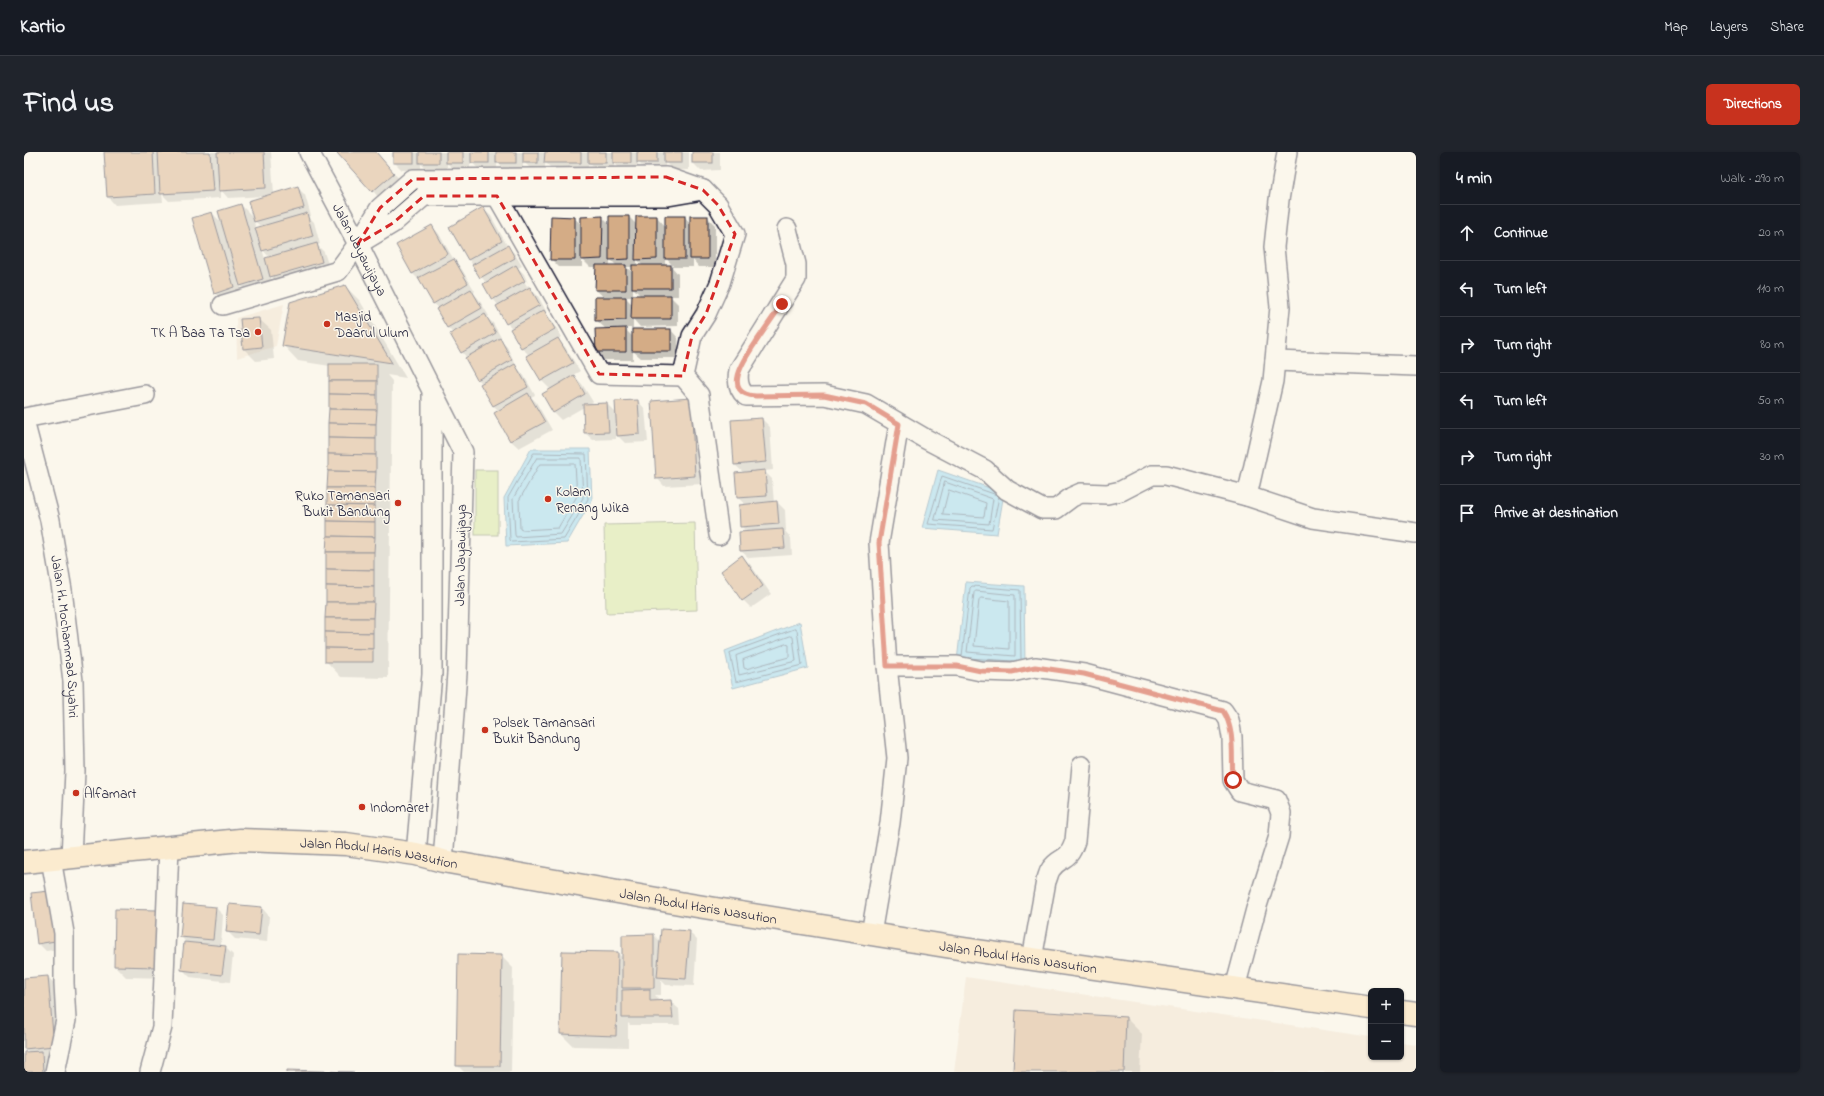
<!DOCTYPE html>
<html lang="en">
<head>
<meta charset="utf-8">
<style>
	body { margin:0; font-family:"Indie Flower",sans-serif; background:#20242c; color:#f1f3f6 }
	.controls { position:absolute; right:12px; bottom:12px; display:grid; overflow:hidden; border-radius:6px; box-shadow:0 1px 3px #0004 }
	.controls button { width:36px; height:36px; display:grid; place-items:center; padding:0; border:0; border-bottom:1px solid #363941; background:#171b24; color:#f1f3f6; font:20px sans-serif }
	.stop { position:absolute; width:12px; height:12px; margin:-9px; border:3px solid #c8321e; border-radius:50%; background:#fff }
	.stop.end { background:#c8321e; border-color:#fff; box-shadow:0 1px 4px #0008 }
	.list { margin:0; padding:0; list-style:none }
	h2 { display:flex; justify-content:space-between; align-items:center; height:52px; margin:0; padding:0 16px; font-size:17px }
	h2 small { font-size:13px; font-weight:400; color:#9ea1a6 }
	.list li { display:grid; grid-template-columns:26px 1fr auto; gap:12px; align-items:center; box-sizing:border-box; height:56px; padding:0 16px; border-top:1px solid #363941 }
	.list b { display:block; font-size:15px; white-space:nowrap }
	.list em { font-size:13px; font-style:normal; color:#9ea1a6 }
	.icon { flex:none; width:22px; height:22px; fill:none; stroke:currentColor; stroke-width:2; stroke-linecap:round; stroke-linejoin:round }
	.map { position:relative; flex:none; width:1392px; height:920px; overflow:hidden; border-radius:6px }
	header { display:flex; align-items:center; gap:24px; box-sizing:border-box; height:56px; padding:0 20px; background:#171b24; border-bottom:1px solid #363941 }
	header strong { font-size:19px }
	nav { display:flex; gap:22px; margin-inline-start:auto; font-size:14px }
	.intro { display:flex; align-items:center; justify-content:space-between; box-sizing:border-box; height:96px; padding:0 24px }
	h1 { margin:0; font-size:28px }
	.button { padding:10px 18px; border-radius:6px; background:#c8321e; color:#fff; font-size:14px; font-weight:700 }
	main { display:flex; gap:24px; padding:0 24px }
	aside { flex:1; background:#171b24; border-radius:6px; box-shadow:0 1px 3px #0004 }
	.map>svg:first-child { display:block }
	.built { fill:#efe0cd }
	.green { fill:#d1e59a; stroke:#7a846a }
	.water { fill:#90d4f2; stroke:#648da9 }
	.shadow { fill:#0003; fill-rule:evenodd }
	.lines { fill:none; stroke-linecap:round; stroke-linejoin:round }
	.shore { stroke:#4e6984; stroke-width:1 }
	.building { fill:#d4ac86; stroke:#22223b }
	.street-casing { stroke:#22223b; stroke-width:22 }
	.highway-casing { stroke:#22223b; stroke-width:25 }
	.street { stroke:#fbf7ec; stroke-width:19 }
	.highway { stroke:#fbdcab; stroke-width:22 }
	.route { stroke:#c8321e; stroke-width:5 }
	.marked { fill:none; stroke:#d62828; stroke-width:3; stroke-dasharray:8 5; stroke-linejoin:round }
	.poi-dot { fill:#c8321e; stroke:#fbf7ec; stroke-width:1.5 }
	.labels { text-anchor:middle; stroke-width:3; stroke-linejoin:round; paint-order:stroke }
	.street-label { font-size:14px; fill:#22223b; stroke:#fbf7ec }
	.poi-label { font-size:14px; fill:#22223b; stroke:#fbf7ec; text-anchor:start }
</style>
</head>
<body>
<header>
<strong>Kartio</strong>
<nav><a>Map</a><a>Layers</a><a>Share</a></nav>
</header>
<div class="intro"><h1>Find us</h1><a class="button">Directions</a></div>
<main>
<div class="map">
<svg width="1392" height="920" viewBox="0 0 1392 920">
	<rect width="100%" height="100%" fill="#fbf7ec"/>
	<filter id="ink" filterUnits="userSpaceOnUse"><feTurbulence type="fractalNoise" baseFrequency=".025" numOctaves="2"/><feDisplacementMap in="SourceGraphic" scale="8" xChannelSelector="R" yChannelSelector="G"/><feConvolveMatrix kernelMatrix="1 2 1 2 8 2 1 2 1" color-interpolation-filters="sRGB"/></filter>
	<g filter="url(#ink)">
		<g class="built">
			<path d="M260 152 252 194 213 206 212 166Z"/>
			<path d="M942 825 1347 885V905H1377V890L1392 892V920H930Z"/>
		</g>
		<g class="green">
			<rect x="451" y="318" width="23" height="65"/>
			<path d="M671 371 673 458 582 461 580 373Z"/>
		</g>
		<g class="water">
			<path d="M507 297H566L568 348 543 391 482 394 480 346Z"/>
			<path d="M914 318 980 341 973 382 898 376Z"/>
			<path d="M942 430 1000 434 1001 514 933 509Z"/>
			<path d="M776 470 784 516 709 536 701 499Z"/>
		</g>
		<g class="shadow">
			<path d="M81 0H247L250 42 273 35 281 43 287 64H284L290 70 296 92 293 93 300 100 306 118 255 132 246 123 250 138 228 145 214 131 218 143 198 149 191 141 188 61 198 71 217 53 231 67 241 44 204 46 196 37V46L145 49 138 42 139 50 91 53 84 45ZM229 67 237 75 232 77ZM238 97 246 106 241 107Z"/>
			<path d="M315 0H351L377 29 356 47Z"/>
			<path d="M370 0H665V18H649L641 10V19L622 18 614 10V18H598L590 11V18H573L564 10V18H529L521 10V18H508L499 9V18H481L473 10V18H456L446 9V18H430L423 11V18H404L397 12V18H378L370 10Z"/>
			<path d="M669 0H696V18L677 19 669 11Z"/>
			<path d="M459 57 467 64 484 95 491 102 498 114 494 116 500 122 507 138 514 144 523 161 522 162 527 167 538 185 534 187 541 195 556 219 549 223 558 232 569 250 564 253 583 252 592 261 614 249 621 257 624 290 601 291 592 282V287L569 288 561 281 560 255 537 268 529 260 527 238 518 229 504 204 505 203 498 196 487 177 488 176 483 171 475 154 469 147 460 132 462 131 445 108 427 75ZM496 122H498L505 133 503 134Z"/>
			<path d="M578 65 586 73 605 65 613 73 633 65 642 75 661 65 667 72 683 65 691 73V115H675L669 108V115H648L654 122V144H646L654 152V174L616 175 609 167V176H600L609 185 647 178 654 186V206H617L609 199V208H580L573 200 582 177 572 168 581 146 572 138 573 115H566L558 107V115H535L527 107 550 66 558 73ZM641 105 649 114H641ZM586 107 593 114H586ZM613 107 619 114H613ZM602 115H609V121ZM609 136 617 144H609ZM601 145H609V153Z"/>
			<path d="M408 74 415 82 430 108 437 116 451 139 449 141 454 146 465 164 463 166 469 171 479 189 478 190 483 195 494 217 499 222 511 243 507 245 512 250 528 278 495 296 487 289 471 261 475 259 470 254 459 232 454 227 443 206 438 200 430 182 424 176 413 157 415 156 409 151 397 130 389 122 373 94Z"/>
			<path d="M321 134 336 149 382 226 363 223 368 229 364 526 317 525 302 509 306 214 274 209 259 193Z"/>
			<path d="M235 167 247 178 250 207 232 209 220 197Z"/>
			<path d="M666 247 679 332 640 334 633 326Z"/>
			<path d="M738 267 746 275 749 318 740 319 748 327 750 351 753 350 761 358 762 379H761L767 386 768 403 725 406 717 399 723 380 717 374 722 353 714 346 720 321 711 313Z"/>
			<path d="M718 405 726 412 747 442 727 456 719 448Z"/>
			<path d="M25 740 38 797 22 799 14 791Z"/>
			<path d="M191 755 199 763 197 794 201 795 209 803 206 830 166 825 158 817 163 791 157 785Z"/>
			<path d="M238 756 245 764 243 790 211 787 203 779Z"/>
			<path d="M133 759 145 771 144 826 102 825 91 814Z"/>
			<path d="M665 780 673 788 670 834 642 833 637 828V843H631L634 846 633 850H647L655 857 656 873H606L604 871V895L549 894 537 882 539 800 594 801 599 807 630 783 637 790Z"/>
			<path d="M477 804 489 816 487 920H440L433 913Z"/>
			<path d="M24 825 36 837 42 905 30 920H0V901L5 900 1 896 0 888V827Z"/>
			<path d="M993 859 1102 866 1118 882 1116 920H990Z"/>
		</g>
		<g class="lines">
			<g class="shore">
				<path d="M510 301 562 302 564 347 540 387 488 390 486 388 484 346Z"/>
				<path d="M513 306H557L559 346 537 382 492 385 491 383 489 347Z"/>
				<path d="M516 312H551L553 344 534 376 498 378 496 377 495 349Z"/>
				<path d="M921 330 969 347 965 372 911 368Z"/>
				<path d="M925 338 962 351 960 365 919 362Z"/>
				<path d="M973 343 918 324 904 372 968 377 975 345"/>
				<path d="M952 439 991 443V504L943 500 950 441Z"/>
				<path d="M957 446 985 449V497L950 494 955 448Z"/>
				<path d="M771 477 773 478 778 513 712 530 706 501Z"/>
				<path d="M767 484 769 485 772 509 715 523 712 504Z"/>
				<path d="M762 492 765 493V505L722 517 720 516 719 508Z"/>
				<path d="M938 504 946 436 948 434 996 438 997 507"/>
				<path d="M944 506 989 509"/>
			</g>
		</g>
		<g class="building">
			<path d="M80 0H129L131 42 83 45Z"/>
			<path d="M134 0H186L189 39 136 42Z"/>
			<path d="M193 0H240L242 36 195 39Z"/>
			<path d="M314 0H352L370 21 348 40 313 1Z"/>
			<rect x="369" y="0" width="21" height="11"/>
			<rect x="395" y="0" width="20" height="11"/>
			<rect x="422" y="0" width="17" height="11"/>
			<rect x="447" y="0" width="18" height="11"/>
			<rect x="472" y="0" width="20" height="11"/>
			<rect x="499" y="0" width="15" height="11"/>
			<path d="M521 0H557V11H520Z"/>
			<rect x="564" y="0" width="18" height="11"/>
			<rect x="589" y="0" width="18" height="11"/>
			<rect x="613" y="0" width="20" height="11"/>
			<rect x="640" y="0" width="18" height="11"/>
			<rect x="668" y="0" width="21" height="11"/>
			<path d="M274 34 280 56 230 70 224 49Z"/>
			<path d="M217 52 239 127 216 134 194 59Z"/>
			<path d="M459 55 478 89 444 108 425 75Z"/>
			<path d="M188 60 210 135 190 142 168 66Z"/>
			<path d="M283 61 289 84 238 99 231 76Z"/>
			<path d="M527 64 551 65V108H526Z"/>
			<path d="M579 64 578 107 557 108V65Z"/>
			<path d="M585 64H605V107L585 108Z"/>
			<path d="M612 64H633V107L611 108Z"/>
			<rect x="641" y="64" width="20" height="43"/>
			<rect x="666" y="64" width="18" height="43"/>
			<path d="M408 73 424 102 388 122 372 93Z"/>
			<path d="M293 91 298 110 246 125 241 106Z"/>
			<path d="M484 93 491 106 456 126 448 113Z"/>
			<path d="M430 107 444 131 409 152 394 126Z"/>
			<path d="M492 113 501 129 468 148 459 132Z"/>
			<path d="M572 113H602V138H571Z"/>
			<rect x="608" y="113" width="39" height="23"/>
			<path d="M321 133 368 211 258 194 266 150Z"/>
			<path d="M506 135 516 153 482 172 472 154Z"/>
			<path d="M447 137 458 156 423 176 412 157Z"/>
			<path d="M608 143H647V167H607Z"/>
			<path d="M571 145H602V168L571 169Z"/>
			<path d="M520 158 531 177 497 196 486 177Z"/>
			<path d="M461 162 472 181 437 201 426 182Z"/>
			<path d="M235 166 238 195 219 197 216 167Z"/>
			<path d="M602 176V200H572L571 177Z"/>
			<rect x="608" y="177" width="39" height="22"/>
			<path d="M476 186 488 208 453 228 441 206Z"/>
			<path d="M534 186 549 211 517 229 502 204Z"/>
			<rect x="305" y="212" width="48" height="17"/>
			<path d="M491 212 504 235 469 254 456 232Z"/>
			<path d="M550 223 561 242 529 261 518 242Z"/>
			<path d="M305 229H353V243L305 242Z"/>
			<path d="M504 241 521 270 486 289 470 261Z"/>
			<path d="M305 242 353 243V258L305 257Z"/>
			<path d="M667 246 671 324 632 327 627 249Z"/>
			<path d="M614 248 616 282 593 284 591 249Z"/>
			<path d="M583 251 585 280 560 281 559 252Z"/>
			<path d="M305 257 353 258 352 272 304 271Z"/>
			<path d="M738 266 742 310 710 313 707 268Z"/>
			<path d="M304 271 352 272V287L304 286Z"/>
			<path d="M304 286 352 287V303L304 302Z"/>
			<path d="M304 302 352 303V320L304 319Z"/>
			<path d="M741 318 743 344 713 346 711 321Z"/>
			<path d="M304 319 352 320 351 336H303Z"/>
			<path d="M303 336H351V354L303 353Z"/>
			<path d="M753 349 755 372 716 375 715 353Z"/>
			<path d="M303 353 351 354V370L303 369Z"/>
			<path d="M303 369 351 370V385L303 384Z"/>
			<path d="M759 377 761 396 716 399 715 380Z"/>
			<path d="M303 384 351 385 350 400H302Z"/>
			<path d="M302 400H350V418L302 417Z"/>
			<path d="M718 403 739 434 718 449 697 419Z"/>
			<path d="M302 417 350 418V435L302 434Z"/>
			<path d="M302 434 350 435V450H302Z"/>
			<path d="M302 450H350L349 466H301Z"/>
			<path d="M301 466H349V481L301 480Z"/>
			<path d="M301 480 349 481V497L301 496Z"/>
			<path d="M301 496 349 497V510H301Z"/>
			<path d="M25 739 31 789 13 792 7 741Z"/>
			<path d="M159 752 192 755 189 788 156 785Z"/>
			<path d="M205 752 238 755 235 783 202 780Z"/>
			<path d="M91 757 133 758 132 815 90 814Z"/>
			<path d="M637 777 666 779 662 827 633 825Z"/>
			<path d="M630 782V836H598V783Z"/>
			<path d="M160 790 202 794 198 823 157 818Z"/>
			<path d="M538 799 594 800 592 884 536 882Z"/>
			<path d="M434 802 478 803 476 914H432Z"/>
			<path d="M24 824 30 894 0 897V826Z"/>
			<path d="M626 837V849L647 848 649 866H598V838Z"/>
			<path d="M992 858 1102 865 1100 920H989Z"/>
			<path d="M18 899 19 920H0V900Z"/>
			<path d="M263 918 330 920H263Z"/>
		</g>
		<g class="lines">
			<g class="street-casing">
				<g id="street">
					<path id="s1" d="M285 0 334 92 439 300 433 521 419 709"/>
					<path d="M642 25 679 38 644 44H400L369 71 334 92 356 56 389 27Z"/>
					<path d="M468 35 575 222 659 224"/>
					<path d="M679 38 694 53 711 82 696 131 682 162 668 184 659 224 675 243 695 383"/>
					<path d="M763 77 772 112V127L715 218C713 228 714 237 722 244L800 243 842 252 900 286 961 318 983 338 1018 357H1032L1048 345 1057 341 1083 342 1097 339 1128 323H1142L1223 344 1289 366 1392 381"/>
					<path d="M199 153 314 119 334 92"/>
					<path d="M1251 209 1392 214"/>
					<path d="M0 266 121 243"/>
					<path id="s2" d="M0 269 26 368 38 438 49 529 51 619 47 705"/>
					<path d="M1223 344 1249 229 1256 155 1250 95 1255 48 1263 0"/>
					<path d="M863 514H933L957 519 988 520 1011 515 1060 522 1199 559 1205 568 1208 585 1209 628 1216 639 1252 648 1257 661 1255 684 1232 757 1211 836"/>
					<path d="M392 702 408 522V242"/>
					<path d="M27 707 40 781V831L42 868 31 920"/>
					<path d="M847 782 866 671 873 606 863 514 855 391 875 272"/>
					<path d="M1008 807 1022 729C1024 726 1024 721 1027 717 1037 703 1044 711 1051 689L1058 614"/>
					<path d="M126 920 138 875 145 695"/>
				</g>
			</g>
			<g class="highway-casing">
				<g id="highway">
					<path id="s3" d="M0 710 216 688 322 692 392 702 419 709 661 752 940 797 1347 856"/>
					<path d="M1377 860 1392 862"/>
				</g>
			</g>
			<use href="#street" class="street"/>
			<use href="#highway" class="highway"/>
		</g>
	</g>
	<g class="lines" filter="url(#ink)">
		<path class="route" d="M758 152C750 164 742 175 734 187 724 202 694 242 732 244L800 243 842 252 875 272 855 391 863 514H933L957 519 988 520 1011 515 1060 522 1199 559C1212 579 1207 605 1209 628"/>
	</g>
	<path d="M0 0H1392V920H0ZM642 25 679 38 694 53 711 82 682 162 668 184 659 224 575 222 473 44H400L369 71 334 92 356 56 389 27Z" fill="#fbf7ec" fill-opacity=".55" fill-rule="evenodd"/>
	<path class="marked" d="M642 25 679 38 694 53 711 82 682 162 668 184 659 224 575 222 473 44H400L369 71 334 92 356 56 389 27Z"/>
	<g class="poi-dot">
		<circle cx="303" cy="172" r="4"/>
		<circle cx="234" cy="180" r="4"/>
		<circle cx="524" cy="347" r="4"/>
		<circle cx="374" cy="351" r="4"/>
		<circle cx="461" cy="578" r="4"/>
		<circle cx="52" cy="641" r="4"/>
		<circle cx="338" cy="655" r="4"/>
	</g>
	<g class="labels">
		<g class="street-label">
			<text dy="5" stroke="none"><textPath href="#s1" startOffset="110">Jalan Jayawijaya</textPath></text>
			<text transform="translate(436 403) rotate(-89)" y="5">Jalan Jayawijaya</text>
			<text dy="5" stroke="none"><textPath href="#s2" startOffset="220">Jalan H. Mochammad Syahri</textPath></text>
			<text dy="5" stroke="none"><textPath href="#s3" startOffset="357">Jalan Abdul Haris Nasution</textPath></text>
			<text dy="5" stroke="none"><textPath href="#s3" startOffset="681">Jalan Abdul Haris Nasution</textPath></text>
			<text dy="5" stroke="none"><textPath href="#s3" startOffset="1005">Jalan Abdul Haris Nasution</textPath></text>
		</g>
		<g class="poi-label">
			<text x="311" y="169">Masjid<tspan x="311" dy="16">Daarul Ulum</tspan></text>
			<text x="226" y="185" text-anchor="end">TK A Baa Ta Tsa</text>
			<text x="532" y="344">Kolam<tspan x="532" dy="16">Renang Wika</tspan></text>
			<text x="366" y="348" text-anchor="end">Ruko Tamansari<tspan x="366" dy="16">Bukit Bandung</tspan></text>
			<text x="469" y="575">Polsek Tamansari<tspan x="469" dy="16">Bukit Bandung</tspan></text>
			<text x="60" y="646">Alfamart</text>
			<text x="346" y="660">Indomaret</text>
		</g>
	</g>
</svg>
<div class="controls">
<button>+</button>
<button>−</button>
</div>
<div class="stop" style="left:1209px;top:628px"></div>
<div class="stop end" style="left:758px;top:152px"></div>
</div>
<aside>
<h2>4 min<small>Walk · 290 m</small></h2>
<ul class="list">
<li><svg class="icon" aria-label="ahead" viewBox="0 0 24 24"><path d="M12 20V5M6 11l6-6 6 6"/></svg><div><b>Continue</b></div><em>20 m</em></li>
<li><svg class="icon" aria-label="left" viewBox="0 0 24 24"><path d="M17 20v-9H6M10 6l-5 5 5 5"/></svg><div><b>Turn left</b></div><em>110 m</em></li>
<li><svg class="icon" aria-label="right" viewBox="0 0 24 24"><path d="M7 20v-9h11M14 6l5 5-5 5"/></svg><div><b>Turn right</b></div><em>80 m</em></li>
<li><svg class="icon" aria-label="left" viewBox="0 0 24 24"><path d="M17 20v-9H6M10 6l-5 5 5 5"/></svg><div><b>Turn left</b></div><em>50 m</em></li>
<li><svg class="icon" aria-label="right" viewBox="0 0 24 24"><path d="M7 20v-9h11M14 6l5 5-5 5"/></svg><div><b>Turn right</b></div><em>30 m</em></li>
<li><svg class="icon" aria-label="arrive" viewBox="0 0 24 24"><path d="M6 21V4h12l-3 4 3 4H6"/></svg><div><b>Arrive at destination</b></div></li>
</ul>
</aside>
</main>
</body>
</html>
